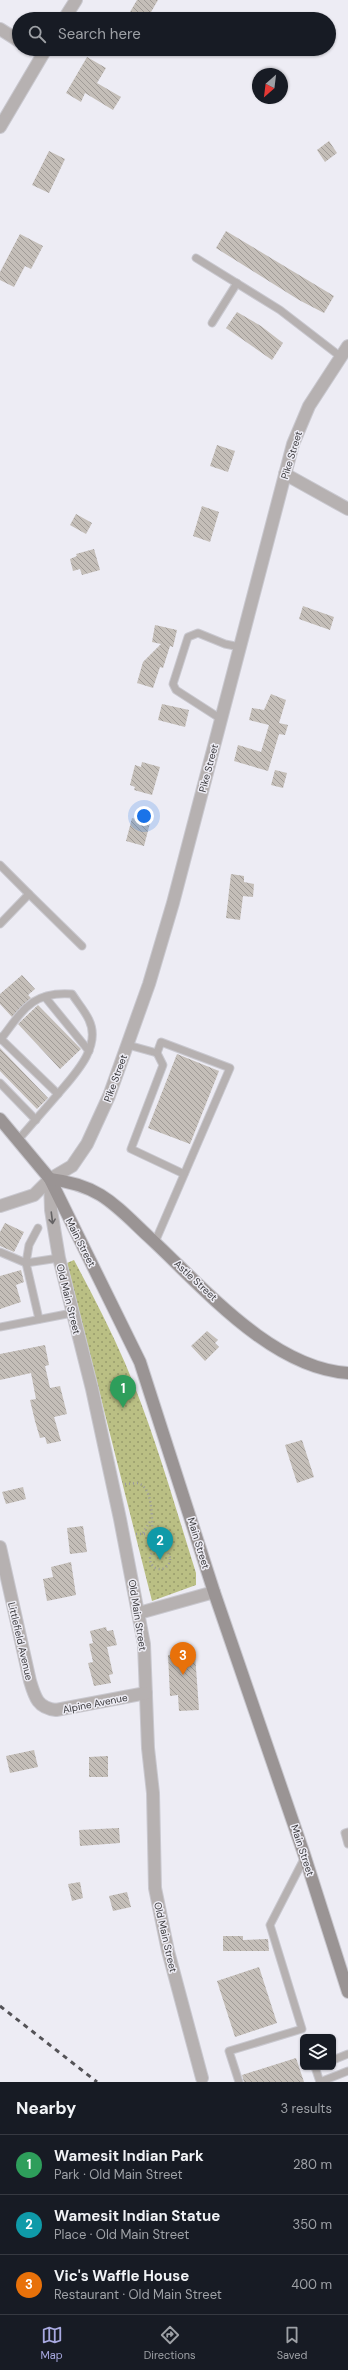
<!DOCTYPE html>
<html lang="en">
<head>
<meta charset="utf-8">
<style>
	body { margin:0; font-family:"DM Sans",sans-serif; background:#242831; color:#f1f3f6 }
	.controls { position:absolute; right:12px; bottom:12px; display:grid; overflow:hidden; border-radius:6px; box-shadow:0 1px 3px #0004 }
	.controls button { width:36px; height:36px; display:grid; place-items:center; padding:0; border:0; border-bottom:1px solid #363941; background:#171b24; color:#f1f3f6; font:20px sans-serif }
	.compass { position:absolute; left:252px; top:68px; width:36px; height:36px; border-radius:50%; background:#171b24; box-shadow:0 1px 3px #0004; rotate:208deg }
	.you { position:absolute; left:144px; top:816px; width:14px; height:14px; margin:-10px; border:3px solid #fff; border-radius:50%; background:#1a73e8; box-shadow:0 0 0 6px #1a73e833 }
	.badge { display:grid; place-items:center; width:26px; height:26px; border-radius:50%; background:#a8a9e0; color:#fff; font-size:13px; font-weight:700 }
	.pin { position:absolute; translate:-50% -33px; filter:drop-shadow(0 1px 2px #0008) }
	.pin::after { content:''; position:absolute; top:21px; width:14px; height:12px; background:inherit; clip-path:polygon(0 0,100% 0,50% 100%) }
	.list { margin:0; padding:0; list-style:none }
	h2 { display:flex; justify-content:space-between; align-items:center; height:52px; margin:0; padding:0 16px; font-size:17px }
	h2 small { font-size:13px; font-weight:400; color:#9ea1a6 }
	.list li { display:grid; grid-template-columns:26px 1fr auto; gap:12px; align-items:center; box-sizing:border-box; height:60px; padding:0 16px; border-top:1px solid #363941 }
	.list b { display:block; font-size:15px; white-space:nowrap }
	.list p { margin:0; font-size:13px; white-space:nowrap; color:#9ea1a6 }
	.list em { font-size:13px; font-style:normal; color:#9ea1a6 }
	.icon { flex:none; width:22px; height:22px; fill:none; stroke:currentColor; stroke-width:2; stroke-linecap:round; stroke-linejoin:round }
	.map { position:relative; flex:none; width:348px; height:2082px; overflow:hidden }
	.search { position:absolute; background:#171b24; box-shadow:0 1px 3px #0004; left:12px; right:12px; top:12px; height:44px; display:flex; align-items:center; gap:10px; box-sizing:border-box; padding:0 14px; border-radius:22px; color:#9ea1a6; font-size:15px }
	.sheet { height:232px; background:#171b24 }
	nav { display:flex; justify-content:space-around; align-items:center; box-sizing:border-box; height:56px; border-top:1px solid #363941; background:#171b24; font-size:11px; color:#9ea1a6 }
	nav a { display:grid; justify-items:center; gap:2px }
	nav .on { color:#a8a9e0 }
	.map>svg:first-child { display:block }
	.park { fill:url(#park-dots) }
	.building { fill:url(#building-back-hatch) }
	.lines { fill:none; stroke-linecap:round; stroke-linejoin:round }
	.lane-casing { stroke:#c9c8cf; stroke-width:9 }
	.street-casing { stroke:#c9c8cf; stroke-width:14 }
	.secondary-casing { stroke:#c9c8cf; stroke-width:14 }
	.path { stroke:#9b9aa0; stroke-width:2.5; stroke-dasharray:1 3; stroke-linecap:butt }
	.lane { stroke:#b6b1b1; stroke-width:7 }
	.street { stroke:#b6b1b1; stroke-width:12 }
	.secondary { stroke:#9a9494; stroke-width:12 }
	.rail { stroke:#545357; stroke-width:3; stroke-dasharray:5 5; stroke-linecap:butt }
	.oneway { stroke:#656365 }
	.labels { text-anchor:middle; stroke-width:3; stroke-linejoin:round; paint-order:stroke }
	.street-label { font-size:10px; fill:#3a393c; stroke:#edecf4 }
</style>
</head>
<body>
<div class="map">
<svg width="348" height="2082" viewBox="0 0 348 2082">
	<defs>
		<pattern id="park-dots" width="8" height="8" patternUnits="userSpaceOnUse"><rect width="8" height="8" fill="#babf84"/><path d="M2 2h.1M6 6h.1" fill="none" stroke="#989c6d" stroke-width="1.8" stroke-linecap="round"/></pattern>
		<pattern id="building-back-hatch" width="6" height="6" patternUnits="userSpaceOnUse"><rect width="6" height="6" fill="#c4beb8"/><path d="M-1 5l2 2M0 0l6 6M5-1l2 2" fill="none" stroke="#a09b97"/></pattern>
	</defs>
	<rect width="100%" height="100%" fill="#edecf4"/>
	<path class="park" d="M74 1260C92 1294 110 1328 125 1363 154 1431 174 1503 196 1573V1585L152 1601 67 1263Z"/>
	<g class="building">
		<path d="M137 0H158L147 19H141L130 12Z"/>
		<path d="M87 57 106 68 97 83 121 97 113 110 85 93 81 102 66 93Z"/>
		<path d="M329 141 337 153 325 162 317 150Z"/>
		<path d="M49 151 65 159 49 193 32 185Z"/>
		<path d="M226 231 334 296 324 313 299 300 216 248Z"/>
		<path d="M20 234 43 246 31 269 25 266 14 287 0 280V272Z"/>
		<path d="M237 312 261 326 283 343 272 360 226 328Z"/>
		<path d="M217 445 235 451 228 472 210 466Z"/>
		<path d="M202 506 219 512 210 542 193 536Z"/>
		<path d="M76 514 92 523 86 534 70 525Z"/>
		<path d="M94 549 100 570 82 575 80 569 73 571 70 559 77 556 76 554Z"/>
		<path d="M303 606 334 617 330 630 299 619Z"/>
		<path d="M155 625 177 630 173 647 170 646 163 668 160 667 153 688 137 683 143 662 161 644 152 642Z"/>
		<path d="M271 694 286 700 279 723 288 725 285 735 279 734 268 771 234 761 238 745 261 752 269 725 249 720 252 708 264 710Z"/>
		<path d="M162 704 189 710 185 727 158 720Z"/>
		<path d="M142 762 160 767 152 795 134 790 135 787 130 785 135 765 141 767Z"/>
		<path d="M275 770 287 773 283 788 271 785Z"/>
		<path d="M132 818 150 823 144 846 126 841Z"/>
		<path d="M231 874 244 876V882L254 884 253 897 243 896 240 920 226 918Z"/>
		<path d="M22 975 35 989 28 995 31 998 12 1017 0 1004V994Z"/>
		<path d="M38 1005 81 1049 60 1069 18 1024Z"/>
		<path d="M0 1048 48 1098 37 1109 0 1071Z"/>
		<path d="M177 1054 219 1071 190 1144 148 1128Z"/>
		<path d="M5 1223 24 1232 14 1252 0 1246V1232Z"/>
		<path d="M21 1270 24 1282 16 1285 21 1302 0 1309V1276Z"/>
		<path d="M207 1331 218 1340 215 1343 219 1347 205 1361 191 1346Z"/>
		<path d="M45 1345 49 1365 45 1366 50 1388 60 1386 67 1414 54 1417 61 1441 47 1444 45 1437 40 1438 35 1421 30 1400 36 1399 31 1373 0 1380V1354Z"/>
		<path d="M302 1440 314 1477 297 1483 285 1445Z"/>
		<path d="M23 1487 26 1499 6 1504 2 1492Z"/>
		<path d="M83 1526 87 1552 70 1554 67 1528Z"/>
		<path d="M71 1562 76 1595 47 1601 43 1579 53 1577 51 1567Z"/>
		<path d="M106 1627 107 1631 113 1630 117 1645 107 1647 113 1674 109 1675 111 1683 94 1686 88 1663 93 1662 89 1644 93 1643 90 1631Z"/>
		<path d="M195 1654 199 1710 179 1711 178 1695 170 1696 168 1655Z"/>
		<path d="M34 1750 38 1767 10 1773 6 1756Z"/>
		<path d="M108 1756V1777H89V1757Z"/>
		<path d="M119 1828 120 1843 80 1846 79 1830Z"/>
		<path d="M80 1882 83 1898 72 1901 68 1884Z"/>
		<path d="M127 1892 131 1907 113 1911 109 1896Z"/>
		<path d="M223 1936H243V1940L268 1939 269 1951H223Z"/>
		<path d="M259 1967 277 2023 235 2037 217 1981Z"/>
		<path d="M296 2058 304 2082H244L242 2075Z"/>
	</g>
	<g class="lines">
		<g class="lane-casing">
			<g id="lane">
				<path d="M196 258 280 310 341 357"/>
				<path d="M212 323 237 283"/>
				<path d="M221 719 176 690 173 684 188 637 198 633 225 644 240 647"/>
				<path d="M0 865 29 894"/>
				<path d="M0 924 29 894 82 946"/>
				<path d="M45 997 89 1051"/>
				<path d="M0 1037 1 1039C23 1010 32 991 72 994 77 1002 85 1011 89 1020 102 1047 74 1075 58 1094"/>
				<path d="M0 1040 1 1039 58 1094 18 1140"/>
				<path d="M128 1045 157 1053 161 1042 230 1068 155 1242"/>
				<path d="M157 1053 163 1065 131 1149 184 1174"/>
				<path d="M0 1083 36 1120"/>
				<path d="M38 1228 29 1245 26 1263 39 1319"/>
				<path d="M0 1252 26 1263 59 1258"/>
				<path d="M0 1327 72 1313"/>
				<path d="M348 1832 345 1833 348 1844"/>
				<path d="M333 2060 348 2054"/>
				<path d="M315 2067 320 2082"/>
				<path d="M239 2082 229 2051 302 2029 270 1925 305 1857"/>
				<path d="M320 2082 348 2071"/>
			</g>
		</g>
		<g class="street-casing">
			<g id="street">
				<path d="M64 19 76 0"/>
				<path d="M0 29 19 41"/>
				<path d="M0 127 46 49"/>
				<path d="M285 474 348 509"/>
				<path d="M50 1179 51 1210 59 1258 92 1389 120 1519 144 1644 148 1748 153 1793 155 1888 168 1951 202 2078"/>
				<path d="M0 1206 34 1195 50 1179 72 1166 87 1144 109 1096 149 984 173 903 293 444 309 406 348 346"/>
				<path d="M0 1547 30 1681C35 1698 38 1708 56 1710L146 1693"/>
				<path d="M139 1613 214 1592"/>
			</g>
		</g>
		<g class="secondary-casing">
			<g id="secondary">
				<path d="M0 1119 50 1179 140 1362 214 1592 305 1857 348 1992"/>
				<path d="M50 1179C100 1185 115 1205 149 1237 203 1287 271 1368 348 1373"/>
			</g>
		</g>
		<g class="path">
			<path d="M125 1484 138 1483C155 1489 151 1523 153 1538"/>
			<path d="M143 1533 151 1520"/>
			<path d="M136 1534H147L153 1538 157 1548"/>
			<circle cx="160" cy="1559" r="10"/>
		</g>
		<use href="#lane" class="lane"/>
		<use href="#street" class="street"/>
		<use href="#secondary" class="secondary"/>
		<path class="rail" d="M0 2006 97 2082"/>
	</g>
	<defs><path id="oneway-shaft" d="M-6 0H5M1.5-3L5.5 0L1.5 3" fill="none" stroke-width="1.6" stroke-linecap="round" stroke-linejoin="round"/></defs>
	<use class="oneway" href="#oneway-shaft" transform="translate(52 1218) rotate(83)"/>
	<g class="labels">
		<g class="street-label">
			<text transform="translate(291 455) rotate(-73)" y="4">Pike Street</text>
			<text transform="translate(208 768) rotate(-75)" y="4">Pike Street</text>
			<text transform="translate(115 1078) rotate(-70)" y="4">Pike Street</text>
			<text transform="translate(81 1242) rotate(63)" y="4">Main Street</text>
			<text transform="translate(196 1280) rotate(43)" y="4">Astle Street</text>
			<text transform="translate(69 1299) rotate(76)" y="4">Old Main Street</text>
			<text transform="translate(199 1543) rotate(73)" y="4">Main Street</text>
			<text transform="translate(138 1615) rotate(81)" y="4">Old Main Street</text>
			<text transform="translate(21 1641) rotate(77)" y="4">Littlefield Avenue</text>
			<text transform="translate(95 1703) rotate(-11)" y="4">Alpine Avenue</text>
			<text transform="translate(303 1850) rotate(72)" y="4">Main Street</text>
			<text transform="translate(166 1937) rotate(77)" y="4">Old Main Street</text>
		</g>
	</g>
</svg>
<div class="controls">
<button><svg class="icon" aria-label="layers" viewBox="0 0 24 24"><path d="M12 4l9 5-9 5-9-5zM3 14l9 5 9-5"/></svg></button>
</div>
<svg class="compass" viewBox="-18 -18 36 36"><path d="M0-13l5 13h-10z" fill="#e53935"/><path d="M0 13l5-13h-10z" fill="#9ea1a6"/></svg>
<div class="you"></div>
<div class="pin badge" style="left:123px;top:1408px;background:#2e9e5b">1</div>
<div class="pin badge" style="left:160px;top:1560px;background:#0f9aa8">2</div>
<div class="pin badge" style="left:183px;top:1675px;background:#e8710a">3</div>
<div class="search"><svg class="icon" aria-label="search" viewBox="0 0 24 24"><circle cx="10" cy="10" r="6"/><path d="M15 15l6 6"/></svg>Search here</div>
</div>
<section class="sheet">
<h2>Nearby<small>3 results</small></h2>
<ul class="list">
<li><span class="badge" style="background:#2e9e5b">1</span><div><b>Wamesit Indian Park</b><p>Park · Old Main Street</p></div><em>280 m</em></li>
<li><span class="badge" style="background:#0f9aa8">2</span><div><b>Wamesit Indian Statue</b><p>Place · Old Main Street</p></div><em>350 m</em></li>
<li><span class="badge" style="background:#e8710a">3</span><div><b>Vic's Waffle House</b><p>Restaurant · Old Main Street</p></div><em>400 m</em></li>
</ul>
</section>
<nav>
<a class="on"><svg class="icon" aria-label="map" viewBox="0 0 24 24"><path d="M3 6l6-2 6 2 6-2v14l-6 2-6-2-6 2zM9 4v14M15 6v14"/></svg>Map</a>
<a><svg class="icon" aria-label="directions" viewBox="0 0 24 24"><path d="M12 3l9 9-9 9-9-9zM9 14v-3h6M13 9l2 2-2 2"/></svg>Directions</a>
<a><svg class="icon" aria-label="saved" viewBox="0 0 24 24"><path d="M7 4h10v16l-5-4-5 4z"/></svg>Saved</a>
</nav>
</body>
</html>
